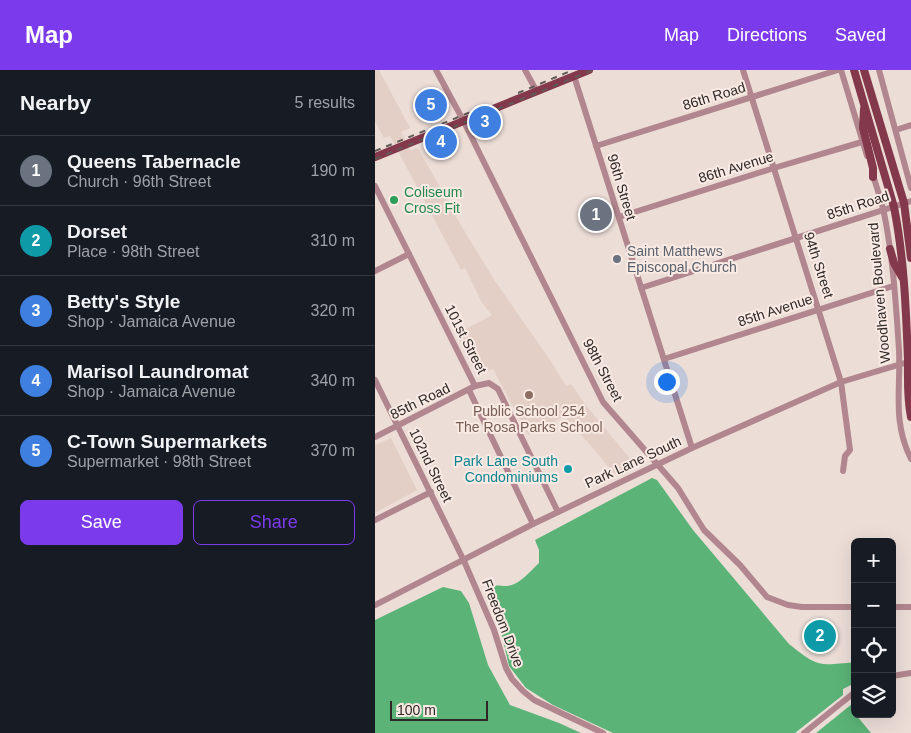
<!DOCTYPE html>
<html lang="en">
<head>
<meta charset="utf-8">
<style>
	body { margin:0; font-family:Arial,sans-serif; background:#242831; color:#f1f3f6 }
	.controls { position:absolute; right:15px; bottom:15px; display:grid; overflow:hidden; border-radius:8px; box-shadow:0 5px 20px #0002 }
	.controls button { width:45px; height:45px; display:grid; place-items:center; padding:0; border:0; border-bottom:1px solid #363941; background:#171b24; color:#f1f3f6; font:25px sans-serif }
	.scale { position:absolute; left:15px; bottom:12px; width:98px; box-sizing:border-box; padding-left:5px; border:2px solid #2e2826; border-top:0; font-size:14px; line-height:18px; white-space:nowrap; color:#2e2826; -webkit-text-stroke:4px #f9eae4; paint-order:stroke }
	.you { position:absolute; left:291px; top:311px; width:18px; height:18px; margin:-12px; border:4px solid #fff; border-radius:50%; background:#1a73e8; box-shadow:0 0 0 8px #1a73e833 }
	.badge { display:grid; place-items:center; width:32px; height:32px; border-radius:50%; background:#7c3aed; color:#fff; font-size:16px; font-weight:700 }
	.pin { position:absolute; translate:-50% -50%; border:2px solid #fff; box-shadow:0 1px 5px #0006 }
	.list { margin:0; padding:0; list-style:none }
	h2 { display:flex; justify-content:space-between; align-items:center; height:65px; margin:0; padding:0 20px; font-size:21px }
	h2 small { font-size:16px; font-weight:400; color:#9ea1a6 }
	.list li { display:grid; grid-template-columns:32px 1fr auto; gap:15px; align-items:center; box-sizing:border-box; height:70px; padding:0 20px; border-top:1px solid #363941 }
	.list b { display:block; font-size:19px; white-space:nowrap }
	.list p { margin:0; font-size:16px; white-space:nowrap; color:#9ea1a6 }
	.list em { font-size:16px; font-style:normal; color:#9ea1a6 }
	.actions { display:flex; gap:10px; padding:15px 20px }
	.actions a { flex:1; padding:11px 0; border:1px solid #7c3aed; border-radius:8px; text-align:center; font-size:18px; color:#7c3aed }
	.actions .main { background:#7c3aed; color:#fff }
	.icon { flex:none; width:28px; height:28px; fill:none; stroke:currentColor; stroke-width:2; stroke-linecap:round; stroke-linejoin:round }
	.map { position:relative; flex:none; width:536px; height:663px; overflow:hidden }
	header { display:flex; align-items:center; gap:30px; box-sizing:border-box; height:70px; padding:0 25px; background:#7c3aed; color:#fff }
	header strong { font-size:24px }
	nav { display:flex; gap:28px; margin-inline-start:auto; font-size:18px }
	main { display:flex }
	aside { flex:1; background:#171b24 }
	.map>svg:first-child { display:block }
	.built { fill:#e4cfc6 }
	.forest { fill:#5bb377 }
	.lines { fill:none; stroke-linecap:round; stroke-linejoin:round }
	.minor { stroke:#b2868e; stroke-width:6 }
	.major { stroke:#83384b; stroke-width:8 }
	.rail { stroke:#625a57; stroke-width:2; stroke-dasharray:6 6; stroke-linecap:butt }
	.leisure-dot { fill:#2e9e5b; stroke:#f9eae4; stroke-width:2 }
	.worship-dot { fill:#6b7280; stroke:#f9eae4; stroke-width:2 }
	.education-dot { fill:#8d6e63; stroke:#f9eae4; stroke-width:2 }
	.culture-dot { fill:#0f9aa8; stroke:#f9eae4; stroke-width:2 }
	.labels { text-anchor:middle; stroke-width:4; stroke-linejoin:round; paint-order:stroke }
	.street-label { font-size:14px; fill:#2e2826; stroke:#f9eae4 }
	.leisure-label { font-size:14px; fill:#27864d; stroke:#f9eae4; text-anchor:start }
	.worship-label { font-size:14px; fill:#5b616d; stroke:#f9eae4; text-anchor:start }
	.education-label { font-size:14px; fill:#785e54; stroke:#f9eae4 }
	.culture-label { font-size:14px; fill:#0d838f; stroke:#f9eae4; text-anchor:end }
</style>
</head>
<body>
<header>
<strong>Map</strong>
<nav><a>Map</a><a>Directions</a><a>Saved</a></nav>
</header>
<main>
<aside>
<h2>Nearby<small>5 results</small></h2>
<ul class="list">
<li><span class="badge" style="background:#6b7280">1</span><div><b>Queens Tabernacle</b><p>Church · 96th Street</p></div><em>190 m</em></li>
<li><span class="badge" style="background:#0f9aa8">2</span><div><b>Dorset</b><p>Place · 98th Street</p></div><em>310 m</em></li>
<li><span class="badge" style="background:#3f7fe0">3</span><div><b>Betty's Style</b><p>Shop · Jamaica Avenue</p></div><em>320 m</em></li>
<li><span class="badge" style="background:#3f7fe0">4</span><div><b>Marisol Laundromat</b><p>Shop · Jamaica Avenue</p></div><em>340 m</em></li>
<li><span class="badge" style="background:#3f7fe0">5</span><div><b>C‑Town Supermarkets</b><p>Supermarket · 98th Street</p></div><em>370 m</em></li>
</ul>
<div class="actions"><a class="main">Save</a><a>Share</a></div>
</aside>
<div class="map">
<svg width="536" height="663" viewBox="0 0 536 663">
	<rect width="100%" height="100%" fill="#ecddd7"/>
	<g class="built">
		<path d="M0 0H4L35 58 26 62 35 80 43 78 87 157 120 211 175 290 191 316 196 314 210 334 261 396 240 404 190 346 153 365 118 299 102 305 82 264 117 245 107 233 90 198 86 200 15 66 9 68 0 51Z"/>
		<path d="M16 368 42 420 0 443V375Z"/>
	</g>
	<g class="forest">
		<path d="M277 408 282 410 318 460 414 574C443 597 443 596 480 592V613L468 619V625L420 663H238L178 635 151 618 134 596 125 557 112 525 116 516C122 515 126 516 132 516 145 515 155 501 164 493V480L160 470Z"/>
		<path d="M68 517 86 521 94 533 113 595 135 635 184 653 206 663H0V550Z"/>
		<path d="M477 634 479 637 477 640 496 663H441Z"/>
	</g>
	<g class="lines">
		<g class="minor">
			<path d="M61 0 88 50 228 332 303 418 329 460 365 495 392 527 413 535 427 537H480"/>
			<path d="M150 0 161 20"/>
			<path d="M368 0 466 312 475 380 470 386 468 401"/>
			<path d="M466 0 492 86"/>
			<path d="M504 0 536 118"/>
			<path d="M199 6 317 378"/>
			<path d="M521 60 536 55"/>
			<path d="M221 76 463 0"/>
			<path d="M497 102C501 115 506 129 509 143 518 187 521 234 524 280 526 319 517 351 536 389"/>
			<path d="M0 116 100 316"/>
			<path d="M244 147 399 98 487 72"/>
			<path d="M0 201 34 184"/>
			<path d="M266 218 536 131"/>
			<path d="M289 289 518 216"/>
			<path d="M0 310 89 491 119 560 131 598 137 609 148 621 159 630 228 663"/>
			<path d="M94 320 158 454"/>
			<path d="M0 367 100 316 114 313 123 319 183 442"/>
			<path d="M0 450 56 422"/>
			<path d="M0 535 158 454 317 378 466 312 536 291"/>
			<path d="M517 537H536"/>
			<path d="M517 606 536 603"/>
			<path d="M429 663 480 622"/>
		</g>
		<g class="major">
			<path d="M479 0 519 137C529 187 531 239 533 290 533 309 532 328 536 347"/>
			<path d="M489 0 529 133 536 188"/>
			<path d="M489 39 488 58 498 98V107"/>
			<path d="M0 87 214 0"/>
			<path d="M515 179 519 193 527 207"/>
		</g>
		<g class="rail">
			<path d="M143 23 198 0"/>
			<path d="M0 81 108 37"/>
			<path d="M0 89 218 0"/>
		</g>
	</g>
	<circle class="leisure-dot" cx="19" cy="130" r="5"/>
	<circle class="worship-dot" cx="242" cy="189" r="5"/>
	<circle class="education-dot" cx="154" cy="325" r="5"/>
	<circle class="culture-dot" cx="193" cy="399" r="5"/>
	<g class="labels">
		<g class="street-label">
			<text transform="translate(339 26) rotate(-17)" y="5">86th Road</text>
			<text transform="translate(361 97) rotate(-17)" y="5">86th Avenue</text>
			<text transform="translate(247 117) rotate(73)" y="5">96th Street</text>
			<text transform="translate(483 135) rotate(-18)" y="5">85th Road</text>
			<text transform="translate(444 195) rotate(72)" y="5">94th Street</text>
			<text transform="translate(504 223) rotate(-95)" y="5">Woodhaven Boulevard</text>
			<text transform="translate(400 240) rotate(-18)" y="5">85th Avenue</text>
			<text transform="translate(91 269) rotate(63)" y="5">101st Street</text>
			<text transform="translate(228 300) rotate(62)" y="5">98th Street</text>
			<text transform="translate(45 331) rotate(-26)" y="5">85th Road</text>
			<text transform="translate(258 392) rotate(-25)" y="5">Park Lane South</text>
			<text transform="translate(56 395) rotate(64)" y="5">102nd Street</text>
			<text transform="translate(128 553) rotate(69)" y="5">Freedom Drive</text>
		</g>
		<g class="leisure-label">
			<text x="29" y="127">Coliseum<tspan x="29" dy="16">Cross Fit</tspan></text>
		</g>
		<g class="worship-label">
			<text x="252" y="186">Saint Matthews<tspan x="252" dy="16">Episcopal Church</tspan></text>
		</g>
		<g class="education-label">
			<text x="154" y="346">Public School 254<tspan x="154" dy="16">The Rosa Parks School</tspan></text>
		</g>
		<g class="culture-label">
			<text x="183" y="396">Park Lane South<tspan x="183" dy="16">Condominiums</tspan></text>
		</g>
	</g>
</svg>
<div class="controls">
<button>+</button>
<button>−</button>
<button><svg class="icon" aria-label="locate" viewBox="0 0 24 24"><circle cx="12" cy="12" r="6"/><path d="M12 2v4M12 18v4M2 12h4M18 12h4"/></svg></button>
<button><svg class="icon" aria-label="layers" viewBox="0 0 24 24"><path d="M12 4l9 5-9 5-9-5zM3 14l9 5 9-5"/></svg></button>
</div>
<div class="scale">100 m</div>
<div class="you"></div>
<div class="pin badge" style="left:221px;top:145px;background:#6b7280">1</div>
<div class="pin badge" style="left:445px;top:566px;background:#0f9aa8">2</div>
<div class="pin badge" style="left:110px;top:52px;background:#3f7fe0">3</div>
<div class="pin badge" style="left:66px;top:72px;background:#3f7fe0">4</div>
<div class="pin badge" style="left:56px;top:35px;background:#3f7fe0">5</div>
</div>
</main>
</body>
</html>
